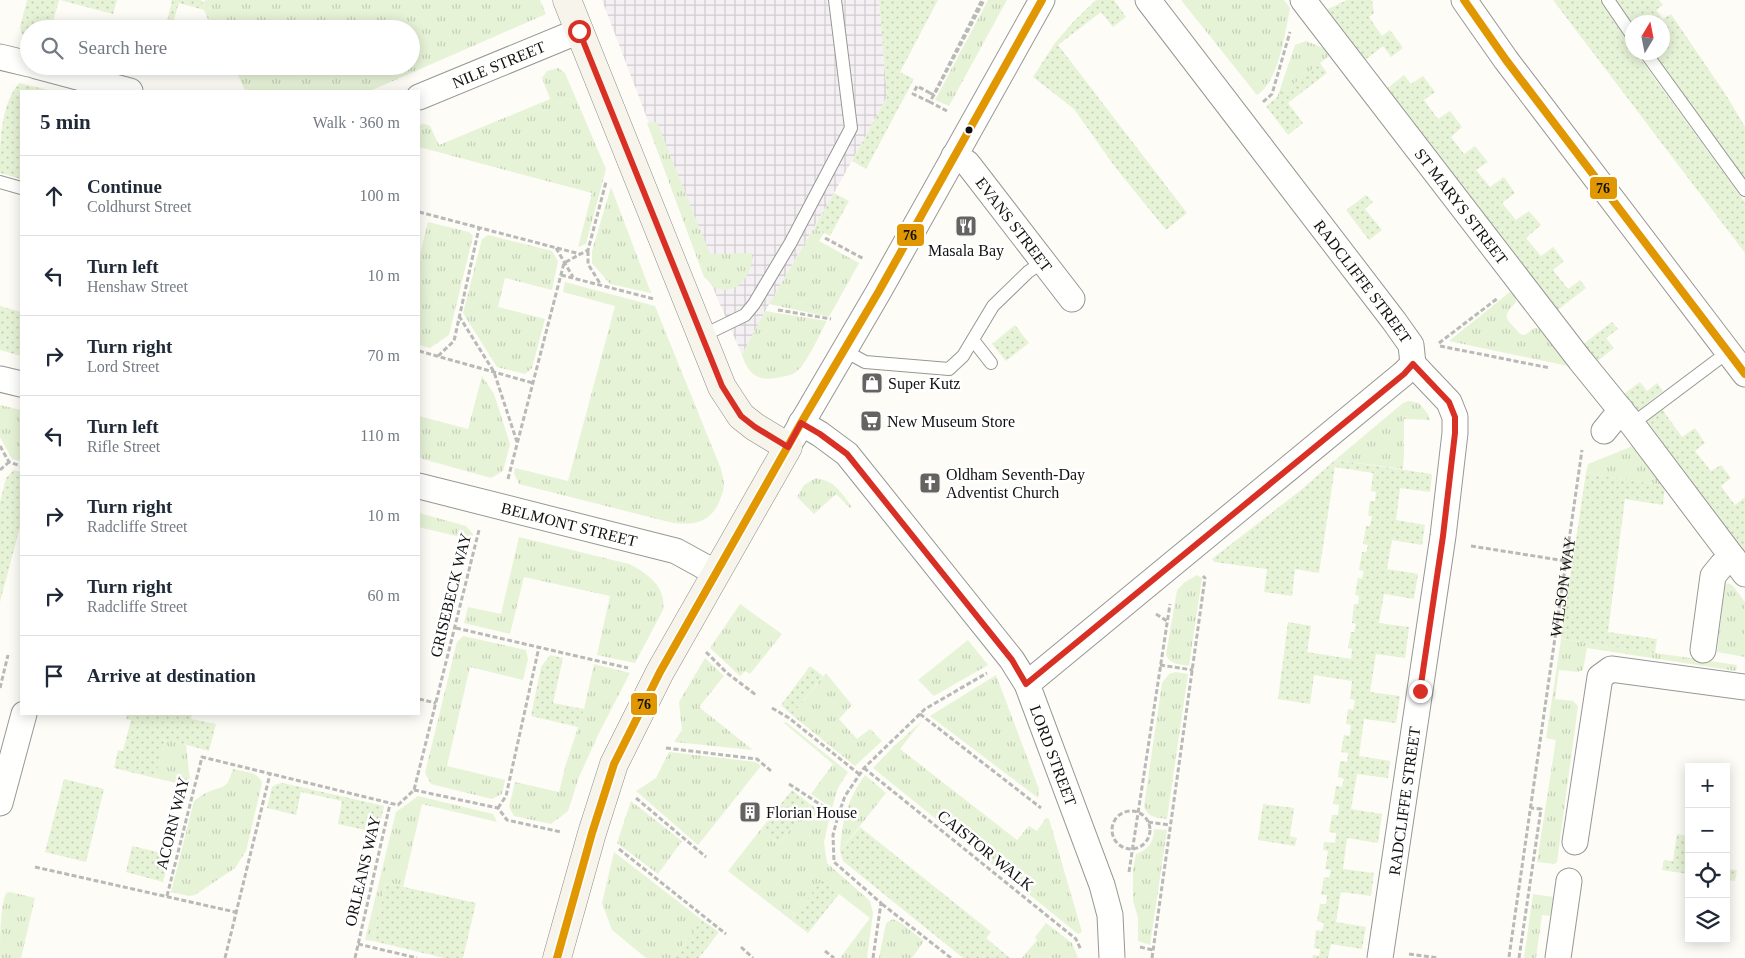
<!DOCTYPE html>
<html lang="en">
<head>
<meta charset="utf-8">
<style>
	body { margin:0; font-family:"Times New Roman",serif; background:#f2f2f3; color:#1f2937 }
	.controls { position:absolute; right:15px; bottom:15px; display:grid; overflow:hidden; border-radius:0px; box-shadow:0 2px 12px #0003 }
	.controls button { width:45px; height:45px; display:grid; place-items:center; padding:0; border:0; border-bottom:1px solid #e0e1e3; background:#fff; color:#1f2937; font:25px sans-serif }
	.compass { position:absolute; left:1625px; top:15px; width:45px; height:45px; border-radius:50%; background:#fff; box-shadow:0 2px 12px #0003; rotate:10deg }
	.stop { position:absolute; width:15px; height:15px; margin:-11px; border:4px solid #d93025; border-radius:50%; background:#fff }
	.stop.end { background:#d93025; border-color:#fff; box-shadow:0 1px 5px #0008 }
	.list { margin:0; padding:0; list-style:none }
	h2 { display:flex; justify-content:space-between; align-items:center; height:65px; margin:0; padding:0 20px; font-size:21px }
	h2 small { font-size:16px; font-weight:400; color:#747a83 }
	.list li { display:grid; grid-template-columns:32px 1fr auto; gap:15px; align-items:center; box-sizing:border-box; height:80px; padding:0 20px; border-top:1px solid #e0e1e3 }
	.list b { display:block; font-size:19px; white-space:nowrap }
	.list p { margin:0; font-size:16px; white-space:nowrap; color:#747a83 }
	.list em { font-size:16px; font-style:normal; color:#747a83 }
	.icon { flex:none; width:28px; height:28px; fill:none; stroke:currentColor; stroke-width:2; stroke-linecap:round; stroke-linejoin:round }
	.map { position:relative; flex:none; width:1745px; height:958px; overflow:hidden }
	.search { position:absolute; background:#fff; box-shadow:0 2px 12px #0003; left:20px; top:20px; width:400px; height:55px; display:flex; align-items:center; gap:12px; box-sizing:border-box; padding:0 18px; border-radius:28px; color:#747a83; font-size:19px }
	.panel { position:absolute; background:#fff; box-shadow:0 2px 12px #0003; left:20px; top:90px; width:400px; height:625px; border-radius:0px }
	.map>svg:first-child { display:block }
	.industrial { fill:url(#industrial-grid) }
	.grass { fill:url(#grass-tufts) }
	.park { fill:url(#park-dots) }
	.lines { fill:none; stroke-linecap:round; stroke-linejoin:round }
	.lane-casing { stroke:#979795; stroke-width:14 }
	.street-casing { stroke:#979795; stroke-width:27 }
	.secondary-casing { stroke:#8e8d8b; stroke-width:29 }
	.path { stroke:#b9b9b8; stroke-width:3; stroke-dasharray:5 2.5; stroke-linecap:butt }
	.lane { stroke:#fffffe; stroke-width:12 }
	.street { stroke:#fffffe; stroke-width:25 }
	.secondary { stroke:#f6f4eb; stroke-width:28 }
	.path-bridge { stroke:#b9b9b8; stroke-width:3; stroke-dasharray:5 2.5; stroke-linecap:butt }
	.bus-1-casing { stroke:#fff; stroke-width:11 }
	.bus-1 { stroke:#e09702; stroke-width:8 }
	.route { stroke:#d93025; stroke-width:6 }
	.bus-dot { fill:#111; stroke:#fff; stroke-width:2 }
	.labels { text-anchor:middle; stroke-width:5; stroke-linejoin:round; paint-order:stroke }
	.street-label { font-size:16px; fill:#111; stroke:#fff }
	.poi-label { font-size:16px; fill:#111; stroke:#fff; text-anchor:start }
	.line-badge { stroke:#fff; stroke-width:2 }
	.pale-badge-label { font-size:14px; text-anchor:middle; font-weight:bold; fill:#111 }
</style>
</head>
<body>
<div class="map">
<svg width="1745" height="958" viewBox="0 0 1745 958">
	<defs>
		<pattern id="industrial-grid" width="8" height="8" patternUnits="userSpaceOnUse" patternTransform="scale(1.25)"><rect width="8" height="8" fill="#f5f0f3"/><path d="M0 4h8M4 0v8" fill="none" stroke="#d1cdcf"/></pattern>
		<pattern id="grass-tufts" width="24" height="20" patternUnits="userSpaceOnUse" patternTransform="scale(1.25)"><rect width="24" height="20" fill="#e7f3d7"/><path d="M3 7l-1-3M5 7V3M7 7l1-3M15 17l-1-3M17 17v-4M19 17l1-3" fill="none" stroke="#c5cfb8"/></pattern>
		<pattern id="park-dots" width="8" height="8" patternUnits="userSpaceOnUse" patternTransform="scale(1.25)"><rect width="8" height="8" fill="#e7f3d7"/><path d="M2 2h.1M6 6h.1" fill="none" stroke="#c5cfb8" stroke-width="1.8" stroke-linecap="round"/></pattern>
	</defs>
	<rect width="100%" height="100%" fill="#fdfcf7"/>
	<path class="industrial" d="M602 0H879L887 97 834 193 769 304 742 355 703 265Z"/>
	<g class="grass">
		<path d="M207 0H540L546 14 370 91H245L234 66H411V29H215L202 2Z"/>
		<path d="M988 0H1007L949 106 935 100Z"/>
		<path d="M1181 0H1284L1290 8C1285 34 1279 81 1257 95Z"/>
		<path d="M1306 41 1323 48 1329 56 1277 98 1295 45Z"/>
		<path d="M558 68 565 73 606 169 586 244 578 247 592 193 419 147V126C423 123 425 124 430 126L439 145 550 99 542 78 547 71Z"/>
		<path d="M657 122 710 254 753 253C752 273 740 296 716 288 712 286 708 280 704 277L647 123Z"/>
		<path d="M611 187 651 293 610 284 592 263V251Z"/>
		<path d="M428 222 469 232 473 236 449 335 430 348 419 345V259Z"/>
		<path d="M814 228 824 233 819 241 859 263 829 317 769 304Z"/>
		<path d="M488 235 552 251 558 261 552 290 505 278 498 307 545 319 532 368 525 374 497 367 463 313 482 239Z"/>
		<path d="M565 282 655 306 721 469C722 474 724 480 724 485 724 489 722 494 721 497 713 521 697 526 673 523L519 484 514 473 515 468 568 481 615 306 563 292Z"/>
		<path d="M1511 291 1515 295 1516 302C1500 319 1507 318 1520 334L1525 335 1534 328H1539L1573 367 1449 341Z"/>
		<path d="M765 311 827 321C819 335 808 362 796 372 792 375 786 376 781 377 759 382 749 376 742 355Z"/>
		<path d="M482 376 494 394 510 444 503 471 491 478 419 458V416L468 429Z"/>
		<path d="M1408 401 1419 403 1428 414 1430 420 1404 419V455L1403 469 1335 460 1403 403Z"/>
		<path d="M0 405 21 410V461L12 459 0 437Z"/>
		<path d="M1635 445 1665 486 1586 473 1588 464Z"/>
		<path d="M816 478C835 481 841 492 852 507L850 508 836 494 814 514 797 497 804 485Z"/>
		<path d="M419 513 466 526 473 534 472 540 419 527Z"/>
		<path d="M519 537 629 564C647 573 667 587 663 610L635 663 597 655 610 596 524 577 510 634 464 623 468 607 501 614Z"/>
		<path d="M1197 575 1202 578 1189 666C1179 664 1171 665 1166 655L1177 590 1185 582Z"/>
		<path d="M1728 583 1733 586 1745 602V657L1717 652 1725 585Z"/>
		<path d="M740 604 782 634 750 674 745 671 740 676 710 648Z"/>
		<path d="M463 636 526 650 528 659 523 680 470 667 447 766 505 780 502 794 492 799 431 784 425 773 457 642Z"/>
		<path d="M1561 639 1737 665 1736 671 1587 648 1583 670 1578 672 1559 670 1555 699 1573 701 1578 706 1557 862 1554 864 1537 862 1556 740 1546 738Z"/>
		<path d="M968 640 988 665 934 696 918 680Z"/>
		<path d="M705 658 724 676 699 707 753 750 674 742 682 730 679 702Z"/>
		<path d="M594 664 630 673 600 731 579 777 568 811 551 824 514 816 509 807 515 782 559 792 566 764 584 709Z"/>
		<path d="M1175 672 1188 674 1167 819C1156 818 1147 817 1144 806L1162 683 1169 674Z"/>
		<path d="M826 673 852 705 839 719 857 739 870 729 882 741 855 766 792 715Z"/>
		<path d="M996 675 1039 789 1038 798 930 716Z"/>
		<path d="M922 721 900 749 1017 840 1029 826 1037 831 1046 818 1049 819 1082 932 1078 934 873 768 894 746Z"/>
		<path d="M786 722 848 772 838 788 832 808 811 794 833 764 784 723Z"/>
		<path d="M165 739 186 745 190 779 189 786 155 778Z"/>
		<path d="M669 752 756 762 761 766 698 845 636 791 656 778Z"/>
		<path d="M233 769C243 772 258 771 262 783L246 851 235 868 195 895 189 896 171 892 194 801C198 798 203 794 208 792 226 785 226 790 233 769Z"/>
		<path d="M865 775 886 793 840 851C842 821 847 800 865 775Z"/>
		<path d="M418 796 493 814 497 822 422 804 403 887 386 883 373 941 365 940 396 812Z"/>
		<path d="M631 801 682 841 658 874 617 843Z"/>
		<path d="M810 804 829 819 824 842 827 863 870 901 873 913 867 958H840L870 918 822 881 791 920 728 871 761 829 779 844Z"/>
		<path d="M1154 829 1167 830 1150 945 1138 941V918L1133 901V869L1136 854C1148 850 1154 842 1154 829Z"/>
		<path d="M614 852 702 920 673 958H646L612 930 602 903Z"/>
		<path d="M10 892 35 898 21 958H0C0 941 0 906 6 893Z"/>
		<path d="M1533 894 1553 897 1550 916 1542 915 1536 958H1524Z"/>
		<path d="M893 919 901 923 924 941 912 958H879L886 923Z"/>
		<path d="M1046 923 1072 943 1078 958H1022L1037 940 1035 937Z"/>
	</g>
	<g class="park">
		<path d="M27 0H59L51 29H29V39L22 34 20 27Z"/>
		<path d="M60 0H117L113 14Z"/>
		<path d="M169 0H201L215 29H209L210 24 204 10 179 3 171 29H165L172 1Z"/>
		<path d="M879 0H938L900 72 914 79 866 169 852 161 887 97Z"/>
		<path d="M1096 0H1114L1126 17 1113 27 1101 12 1058 45 1187 213 1166 230 1115 167 1074 109 1033 77 1055 43 1074 21Z"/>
		<path d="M1347 0H1372L1374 13 1369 17 1382 36 1390 30 1403 48 1391 57 1383 46 1364 61 1326 10Z"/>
		<path d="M1553 0H1600L1632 48V52L1636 53 1745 202V253Z"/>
		<path d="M1616 0H1659L1663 5 1656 10 1663 19 1671 14 1728 98 1745 127V179L1654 53 1662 52V22L1632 23Z"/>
		<path d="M1320 63 1327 73 1288 103 1303 123 1288 135 1266 106Z"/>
		<path d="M1404 75 1411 84 1423 76 1435 92 1424 100 1438 119 1450 111 1462 127 1451 137 1464 154 1475 146 1488 162 1476 170 1490 187 1504 177 1515 193 1502 203 1516 220 1529 211 1541 225 1526 238 1541 256 1553 247 1564 261 1553 270 1568 289 1580 280 1586 288 1555 312 1385 90Z"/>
		<path d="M19 83 48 90 21 91V179L0 173C0 142 0 106 19 83Z"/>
		<path d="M834 193 849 201 830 236 814 228Z"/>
		<path d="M1366 195 1373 202 1365 209 1382 230 1369 240 1346 210Z"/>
		<path d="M0 306 21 312V356L0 350Z"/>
		<path d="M1612 322 1618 329 1606 338 1614 348 1595 363 1582 345Z"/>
		<path d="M1015 325 1029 343 1006 361 992 344Z"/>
		<path d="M1640 382 1647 391 1657 383 1663 391 1634 414 1621 396Z"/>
		<path d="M1662 409 1682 437 1695 428 1705 443 1695 451 1711 471 1721 465 1731 478 1721 486 1735 505 1745 497V560L1641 424Z"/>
		<path d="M1335 460 1432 474 1430 492 1400 488 1396 520 1425 525 1422 545 1392 540 1387 569 1418 574 1414 599 1384 594 1379 623 1409 627 1405 658 1376 654 1370 692 1400 696 1396 723 1364 719 1359 756 1390 761 1388 778 1357 774 1351 809 1382 814 1378 843 1347 838 1343 869 1374 873 1371 896 1341 892 1336 922 1366 927 1362 949 1331 944 1328 958H1312L1313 955 1319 956 1320 949 1314 948 1316 930 1322 931 1324 923 1317 921 1320 904H1326L1327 895H1321L1324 877 1329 878 1331 870 1325 869 1328 851 1323 850 1324 842 1335 843 1336 833 1329 832 1332 815H1338L1339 805 1333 804 1336 786 1342 787 1344 779 1338 777 1340 761 1347 762 1348 753 1341 752 1344 735 1350 736 1351 725 1346 724 1348 709 1353 710 1355 700 1350 699 1352 681 1314 675 1310 704 1278 699 1288 622 1311 626 1307 652 1351 659 1352 649 1348 648 1351 632H1354L1356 624 1352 623 1354 604H1358L1359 596 1355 595 1358 578 1362 579 1364 571 1359 570 1362 552H1366L1368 545 1363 544 1366 526H1370L1372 516H1368L1370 501H1375L1376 492 1371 491 1373 473 1335 467 1319 573 1295 569 1292 596 1264 592 1267 569 1214 562 1212 559 1301 490Z"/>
		<path d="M14 470 21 472V523L0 602V502L6 478Z"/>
		<path d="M1586 473 1665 486 1663 505 1625 499 1608 632 1657 639 1655 653 1561 639Z"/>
		<path d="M550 655 563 658 553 703 584 709 578 727 531 716 541 667Z"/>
		<path d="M810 666 823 676 792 715 781 705Z"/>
		<path d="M127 714H192L191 719 216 724 209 751 165 739 155 778 114 768 118 750 123 751 131 720 126 719Z"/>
		<path d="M64 779 104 789 86 862 45 852Z"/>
		<path d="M283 783 384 806 378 833 338 824 342 801 301 792 296 815 267 808 272 787 277 784Z"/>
		<path d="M792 790 810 804 779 844 761 829Z"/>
		<path d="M1263 804 1294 808 1290 836 1297 838 1295 846 1258 840Z"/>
		<path d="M860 827 991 932 986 938 1010 958H963L843 861 840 851Z"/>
		<path d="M1677 834 1689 836V874L1662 870 1664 860 1673 861Z"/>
		<path d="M132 846 170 855 163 882 126 872Z"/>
		<path d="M1726 869 1737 870 1735 881 1727 880 1726 887Z"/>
		<path d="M822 880 839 894 808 933 791 920Z"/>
		<path d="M386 883 476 903 463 958H444L373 941Z"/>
		<path d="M702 920 719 932 699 958H673Z"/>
	</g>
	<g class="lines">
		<g class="lane-casing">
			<g id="lane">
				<path d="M1608 0 1632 35"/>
				<path d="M1645 52 1745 190"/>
				<path d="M0 182 21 188"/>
				<path d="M702 336 745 315 754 304 791 242 851 128 835 0"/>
				<path d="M973 340 991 363"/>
				<path d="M845 351 865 362 949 369 963 356 993 306 1028 272 1044 261"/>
				<path d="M1632 424 1728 352"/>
			</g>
		</g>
		<g class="street-casing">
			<g id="street">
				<path id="s2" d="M1148 0 1394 321 1411 345 1413 364 1449 402 1455 417V433L1443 536 1380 958"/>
				<path id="s3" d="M1303 0 1580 360 1632 424 1745 574"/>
				<path d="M1464 0 1506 60 1745 374"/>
				<path d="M0 57 29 64"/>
				<path d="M36 66 130 91"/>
				<path id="s4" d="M419 97 579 31"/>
				<path id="s5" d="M954 156 967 163 971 168 1072 299"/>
				<path d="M0 379 21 384"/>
				<path id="s6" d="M801 423 820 434 847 454 1012 660 1027 684 1102 885 1110 915 1112 958"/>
				<path d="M1604 431 1621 410"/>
				<path d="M793 438 879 291 1042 0"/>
				<path id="s7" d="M419 486 676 551 716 573"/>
				<path d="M1703 650 1713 576 1722 565 1733 558"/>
				<path d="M1027 684 1403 374 1413 364"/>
				<path d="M0 803 24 714"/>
				<path d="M1575 842 1600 677 1611 669 1745 687"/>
				<path d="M1558 958 1569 881"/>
			</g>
		</g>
		<g class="secondary-casing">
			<path id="secondary" d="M557 958 592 833 614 764 660 672 788 447 755 427 741 416 722 387 567 0"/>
		</g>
		<g class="path">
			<path d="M930 102 913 94 917 86 930 93"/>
			<path d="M1263 102 1272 94 1290 32"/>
			<path d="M947 111 930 102 982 0"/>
			<path d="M419 212 580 254"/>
			<path d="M825 238 864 259"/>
			<path d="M556 248 573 277"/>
			<path d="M588 251V264L601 285"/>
			<path d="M561 275 654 299"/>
			<path d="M778 310 831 319"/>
			<path d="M459 316 494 372 517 442"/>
			<path d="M1439 343 1498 298"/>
			<path d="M1440 346 1550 368"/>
			<path d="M419 351 533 383"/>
			<path d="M438 356 454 341 479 228"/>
			<path d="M0 446 9 462 21 466"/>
			<path d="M0 470 9 462"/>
			<path d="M508 479 564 263 588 250 606 182"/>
			<path d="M1471 546 1566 561"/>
			<path d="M1156 614 1167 621"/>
			<path d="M456 628 628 668"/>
			<path d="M706 652 727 673 756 695"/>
			<path d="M1160 665 1193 670"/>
			<path d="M0 688 8 655"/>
			<path d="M419 699 436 703"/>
			<path d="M772 708 789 718 859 774"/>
			<path d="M920 714 1041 808"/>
			<path d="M666 748 757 759 771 771"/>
			<path d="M864 768 1076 939 1081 950"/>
			<path d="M789 784 838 816"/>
			<path d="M414 790 498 808 507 820 561 832"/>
			<path d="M636 798 706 857"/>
			<path d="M498 808 506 796 539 647"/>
			<circle cx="1131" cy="830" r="19"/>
			<path d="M1148 822 1170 825"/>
			<path d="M619 849 726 934"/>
			<path d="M35 867 235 912"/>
			<path d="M1129 872 1170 604"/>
			<path d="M167 896 202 757 398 805 414 790 479 530"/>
			<path d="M882 904 951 958"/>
			<path d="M358 944 417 958"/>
			<path d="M741 947 753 958"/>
			<path d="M1140 947 1153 950"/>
			<path d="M825 951 834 958"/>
			<path d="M1409 954 1438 958"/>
			<path id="s1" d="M1509 957 1582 450"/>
			<path d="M225 958 270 774"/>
			<path d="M355 958 390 804"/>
			<path d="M873 958 881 903 834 862 833 835 838 816 845 796 864 768 925 709 987 673"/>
			<path d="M1152 958 1205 578 1203 576"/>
			<path d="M1519 958 1541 809 1531 808"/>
		</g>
		<use href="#lane" class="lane"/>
		<use href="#street" class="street"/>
		<use href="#secondary" class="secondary"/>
		<path class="path-bridge" d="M930 93 934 95 984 0"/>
		<g class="bus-1-casing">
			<g id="bus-1">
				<path d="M1464 0 1506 60 1745 374"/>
				<path d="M557 958 592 833 614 764 660 672 801 423 879 291 1042 0"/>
			</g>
		</g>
		<use href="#bus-1" class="bus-1"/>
	</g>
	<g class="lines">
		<path class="route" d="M579 31 722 386 741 416 755 427 788 447 801 423 820 434 847 454 1012 660 1026 684 1404 374 1413 364 1449 402 1455 417V433L1443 536 1420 691"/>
	</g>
	<defs>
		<g id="restaurant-square" transform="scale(1.125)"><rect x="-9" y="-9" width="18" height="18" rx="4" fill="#646362" stroke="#fff"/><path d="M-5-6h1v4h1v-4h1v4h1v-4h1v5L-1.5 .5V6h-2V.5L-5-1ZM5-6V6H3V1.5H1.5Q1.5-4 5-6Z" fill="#fff"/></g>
		<g id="shop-square" transform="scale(1.125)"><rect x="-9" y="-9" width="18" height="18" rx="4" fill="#646362" stroke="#fff"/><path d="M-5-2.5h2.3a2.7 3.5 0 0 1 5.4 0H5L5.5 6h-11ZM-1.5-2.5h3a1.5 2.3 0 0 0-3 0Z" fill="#fff"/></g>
		<g id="supermarket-square" transform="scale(1.125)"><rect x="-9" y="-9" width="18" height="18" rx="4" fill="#646362" stroke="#fff"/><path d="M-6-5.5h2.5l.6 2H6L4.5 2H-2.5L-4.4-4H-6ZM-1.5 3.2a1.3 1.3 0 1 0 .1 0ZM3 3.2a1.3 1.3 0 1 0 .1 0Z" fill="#fff"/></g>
		<g id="church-square" transform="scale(1.125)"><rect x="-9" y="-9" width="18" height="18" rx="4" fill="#646362" stroke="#fff"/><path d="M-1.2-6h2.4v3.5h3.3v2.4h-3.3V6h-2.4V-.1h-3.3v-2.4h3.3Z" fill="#fff"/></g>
		<g id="building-square" transform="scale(1.125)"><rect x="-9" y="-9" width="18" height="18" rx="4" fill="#646362" stroke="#fff"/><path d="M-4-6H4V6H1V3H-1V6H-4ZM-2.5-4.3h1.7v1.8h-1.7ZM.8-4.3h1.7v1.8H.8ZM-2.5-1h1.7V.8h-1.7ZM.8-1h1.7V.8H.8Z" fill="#fff"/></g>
	</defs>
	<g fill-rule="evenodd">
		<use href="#restaurant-square" x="966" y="226"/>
		<use href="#shop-square" x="872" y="383"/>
		<use href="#supermarket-square" x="871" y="421"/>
		<use href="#church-square" x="930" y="483"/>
		<use href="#building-square" x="750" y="812"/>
	</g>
	<circle class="bus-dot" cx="969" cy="130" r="4.5"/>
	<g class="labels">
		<g class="street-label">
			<text dy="6" stroke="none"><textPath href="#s4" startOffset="86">NILE STREET</textPath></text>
			<text dy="6" stroke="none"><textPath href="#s3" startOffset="260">ST MARYS STREET</textPath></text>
			<text dy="6" stroke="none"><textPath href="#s5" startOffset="92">EVANS STREET</textPath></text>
			<text dy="6" stroke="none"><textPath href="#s2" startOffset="354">RADCLIFFE STREET</textPath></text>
			<text dy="6" stroke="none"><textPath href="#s7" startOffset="155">BELMONT STREET</textPath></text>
			<text dy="6" stroke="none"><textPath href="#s1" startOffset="374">WILSON WAY</textPath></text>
			<text transform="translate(450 595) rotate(-76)" y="6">GRISEBECK WAY</text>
			<text dy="6" stroke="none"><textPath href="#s6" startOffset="424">LORD STREET</textPath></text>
			<text transform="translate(1404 801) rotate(-82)" y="6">RADCLIFFE STREET</text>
			<text transform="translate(172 823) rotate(-76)" y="6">ACORN WAY</text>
			<text transform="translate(986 850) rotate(39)" y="6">CAISTOR WALK</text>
			<text transform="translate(362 871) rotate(-77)" y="6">ORLEANS WAY</text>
		</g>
		<g class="poi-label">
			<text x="966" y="256" text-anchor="middle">Masala Bay</text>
			<text x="888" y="389">Super Kutz</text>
			<text x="887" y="427">New Museum Store</text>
			<text x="946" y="480">Oldham Seventh-Day<tspan x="946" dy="18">Adventist Church</tspan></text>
			<text x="766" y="818">Florian House</text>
		</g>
	</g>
	<g class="line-badge">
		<rect x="1589" y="176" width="29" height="24" rx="5" fill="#e09702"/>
		<rect x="896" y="223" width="29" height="24" rx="5" fill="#e09702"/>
		<rect x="630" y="692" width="28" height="24" rx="5" fill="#e09702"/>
	</g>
	<g class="pale-badge-label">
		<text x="1603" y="193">76</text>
		<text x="910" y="240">76</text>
		<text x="644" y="709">76</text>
	</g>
</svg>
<div class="controls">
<button>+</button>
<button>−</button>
<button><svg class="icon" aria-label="locate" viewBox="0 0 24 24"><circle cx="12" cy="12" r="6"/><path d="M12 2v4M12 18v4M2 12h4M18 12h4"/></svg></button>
<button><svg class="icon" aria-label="layers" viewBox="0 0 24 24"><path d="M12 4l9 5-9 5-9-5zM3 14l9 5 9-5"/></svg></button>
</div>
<svg class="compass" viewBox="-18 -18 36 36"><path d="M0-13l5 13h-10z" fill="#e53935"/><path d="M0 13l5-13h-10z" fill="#747a83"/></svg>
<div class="stop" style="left:579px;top:31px"></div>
<div class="stop end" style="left:1420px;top:691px"></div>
<div class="search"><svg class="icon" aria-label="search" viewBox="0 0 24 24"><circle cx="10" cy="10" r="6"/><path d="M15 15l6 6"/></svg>Search here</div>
<section class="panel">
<h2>5 min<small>Walk · 360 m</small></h2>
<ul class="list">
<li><svg class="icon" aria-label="ahead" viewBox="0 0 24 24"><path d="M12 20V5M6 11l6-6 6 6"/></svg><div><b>Continue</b><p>Coldhurst Street</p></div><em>100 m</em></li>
<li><svg class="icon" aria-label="left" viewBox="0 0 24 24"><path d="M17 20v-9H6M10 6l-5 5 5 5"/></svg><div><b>Turn left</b><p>Henshaw Street</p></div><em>10 m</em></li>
<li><svg class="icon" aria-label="right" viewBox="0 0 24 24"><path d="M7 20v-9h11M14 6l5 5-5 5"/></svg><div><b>Turn right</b><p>Lord Street</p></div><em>70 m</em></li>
<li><svg class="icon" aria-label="left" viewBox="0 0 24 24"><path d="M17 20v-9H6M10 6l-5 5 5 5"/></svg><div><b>Turn left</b><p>Rifle Street</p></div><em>110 m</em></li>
<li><svg class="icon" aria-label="right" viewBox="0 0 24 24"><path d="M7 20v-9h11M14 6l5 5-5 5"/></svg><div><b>Turn right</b><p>Radcliffe Street</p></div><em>10 m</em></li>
<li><svg class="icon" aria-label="right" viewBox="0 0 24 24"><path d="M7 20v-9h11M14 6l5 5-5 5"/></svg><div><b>Turn right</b><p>Radcliffe Street</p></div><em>60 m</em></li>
<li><svg class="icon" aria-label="arrive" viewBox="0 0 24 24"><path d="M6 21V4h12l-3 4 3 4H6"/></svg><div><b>Arrive at destination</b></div></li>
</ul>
</section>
</div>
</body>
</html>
